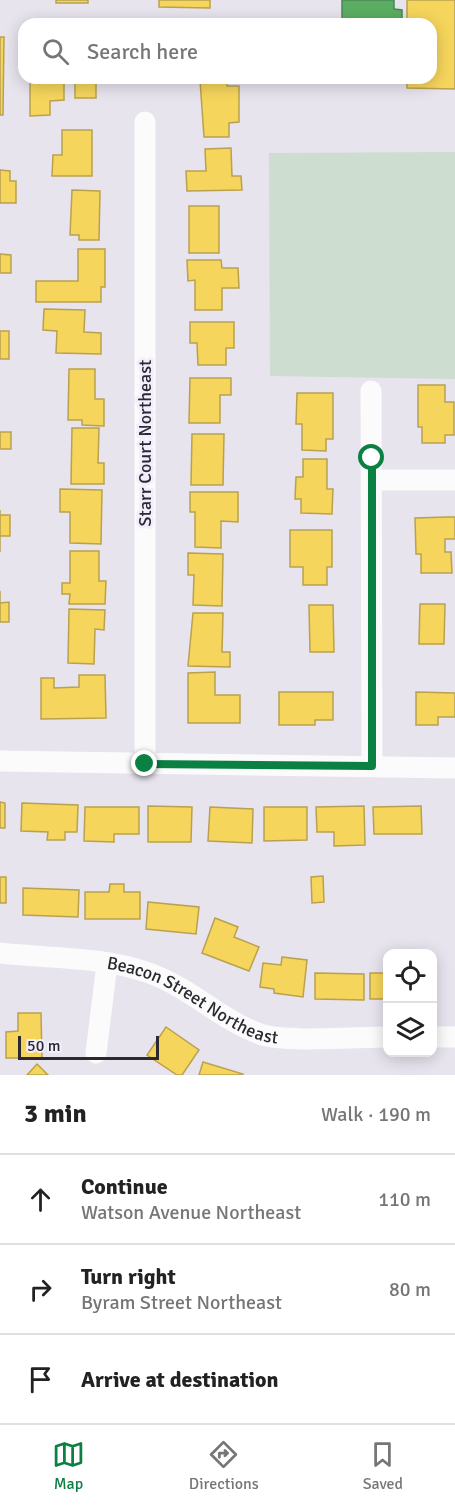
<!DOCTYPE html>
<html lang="en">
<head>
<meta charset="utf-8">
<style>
	body { margin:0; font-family:Signika,sans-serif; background:#f6f6f6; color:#222 }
	.controls { position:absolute; right:18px; bottom:18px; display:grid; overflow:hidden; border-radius:12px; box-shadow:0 3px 15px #0003 }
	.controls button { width:54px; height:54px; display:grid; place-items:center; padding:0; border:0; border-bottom:2px solid #e0e0e0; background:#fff; color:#222; font:30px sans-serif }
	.scale { position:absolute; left:18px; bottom:15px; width:141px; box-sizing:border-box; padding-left:6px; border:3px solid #2b2930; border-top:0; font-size:16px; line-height:21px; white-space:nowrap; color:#2b2930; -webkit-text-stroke:4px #f2eefd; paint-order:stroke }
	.stop { position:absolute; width:18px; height:18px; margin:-14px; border:4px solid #0b8043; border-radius:50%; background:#fff }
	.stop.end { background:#0b8043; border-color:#fff; box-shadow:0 2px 6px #0008 }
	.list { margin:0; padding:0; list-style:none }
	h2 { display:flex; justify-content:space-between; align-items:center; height:78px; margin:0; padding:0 24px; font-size:26px }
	h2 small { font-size:20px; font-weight:400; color:#767676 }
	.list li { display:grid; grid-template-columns:39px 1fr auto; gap:18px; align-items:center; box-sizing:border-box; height:90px; padding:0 24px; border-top:2px solid #e0e0e0 }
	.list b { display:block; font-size:22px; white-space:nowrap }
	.list p { margin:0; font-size:20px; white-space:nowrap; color:#767676 }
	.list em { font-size:20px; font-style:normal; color:#767676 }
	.icon { flex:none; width:33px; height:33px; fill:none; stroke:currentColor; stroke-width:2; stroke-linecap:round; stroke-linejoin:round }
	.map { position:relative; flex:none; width:455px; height:1075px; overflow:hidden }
	.search { position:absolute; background:#fff; box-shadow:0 3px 15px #0003; left:18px; right:18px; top:18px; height:66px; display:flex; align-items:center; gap:15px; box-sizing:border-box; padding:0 21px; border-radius:18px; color:#767676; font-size:22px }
	.sheet { height:348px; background:#fff }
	nav { display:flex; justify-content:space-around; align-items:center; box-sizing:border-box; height:84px; border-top:2px solid #e0e0e0; background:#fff; font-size:16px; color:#767676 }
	nav a { display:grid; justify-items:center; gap:3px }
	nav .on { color:#0b8043 }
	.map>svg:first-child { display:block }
	.green { fill:#cdddcf }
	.homes { fill:#f6d55c; stroke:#b9a14f; stroke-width:1.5 }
	.public { fill:#5aae61; stroke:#4c8652; stroke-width:1.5 }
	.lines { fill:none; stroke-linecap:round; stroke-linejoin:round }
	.minor { stroke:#fbfbfc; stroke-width:21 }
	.route { stroke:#0b8043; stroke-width:8 }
	.labels { text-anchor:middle; stroke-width:6; stroke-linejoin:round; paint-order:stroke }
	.street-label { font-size:18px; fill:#2b2930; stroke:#f2eefd }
</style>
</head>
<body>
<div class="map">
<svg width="455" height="1075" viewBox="0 0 455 1075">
	<rect width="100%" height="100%" fill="#e7e4ee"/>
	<path class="green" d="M455 152V379L270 376 269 153Z"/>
	<g class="homes">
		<rect x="56" y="0" width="32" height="3"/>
		<path d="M159 0H210V8L159 7Z"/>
		<path d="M407 0H455V89L407 88V78H431V24H407Z"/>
		<path d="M0 37H4L3 115H0Z"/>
		<path d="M30 78H64V100L50 101V115L30 116Z"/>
		<path d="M75 78H111L110 83 96 82V98H75Z"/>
		<path d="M227 79V86H239V122L229 123V137H204L200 80Z"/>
		<path d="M62 130H92V176H52L53 155H62Z"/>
		<path d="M231 148 232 176H241L242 190 187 191 186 171H206L205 149Z"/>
		<path d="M0 170 10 171V181H16V203H0Z"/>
		<path d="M72 190 100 191 99 240H79V235H70Z"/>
		<rect x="189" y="206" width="30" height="47"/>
		<path d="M78 249H105V287H101V302H36V281H78Z"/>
		<path d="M0 254 11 255V273H0Z"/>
		<path d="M187 260H221L222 268H238L239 288H222V310H195V280L188 281Z"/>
		<path d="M44 309 85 310 84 332 101 333V354L56 353 57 331 43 330Z"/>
		<path d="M190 322H234V348H226V365H198L197 343H190Z"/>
		<rect x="0" y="331" width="9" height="28"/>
		<path d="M69 369H95V399H104V426L82 425V420H68Z"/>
		<path d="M190 378H231V395H220V423H189Z"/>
		<path d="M418 385H445V402H454V435H445V443H422V427H418Z"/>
		<path d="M297 393H333V439H326V451L302 450V424H296Z"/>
		<path d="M72 428H99L98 463H104V484H71Z"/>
		<rect x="0" y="432" width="11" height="17"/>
		<path d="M192 434H224L223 485H191Z"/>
		<path d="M303 459H327V489H333L332 514 301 513V499H295L296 477H303Z"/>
		<path d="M60 489 102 490 101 544 70 543V512H60Z"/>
		<path d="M190 492H238V522L221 521V548L195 547V512H190Z"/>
		<path d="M0 510V515H10V536H0V552Z"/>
		<path d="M448 517H455V539H445V552H451L452 573H421V554H416L415 518Z"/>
		<path d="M290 530H332V567H327V585H303V567H290Z"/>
		<path d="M70 551H99V581H106L105 604H69L70 594H62V583H70Z"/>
		<path d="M188 553 223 554 222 606 193 605 194 575H188Z"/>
		<path d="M0 591V603L9 602V622H0Z"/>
		<path d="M420 604H445L444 644H419Z"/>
		<path d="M309 605H333L334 652H310Z"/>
		<path d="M69 609 105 610 104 630 95 629 94 664 68 663Z"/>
		<path d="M193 613H223L222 652H230V667L188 666Z"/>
		<path d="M215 672V695H240V723H188V673Z"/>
		<path d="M79 675H105L106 718 41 719V678H54V688L79 687Z"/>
		<path d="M279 692H333V720H315V725H279Z"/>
		<path d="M416 692 455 693V717H438V725H416Z"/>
		<path d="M0 802 5 803V828H0Z"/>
		<path d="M22 803 78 805 77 832H65V840H47L48 832 21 831Z"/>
		<path d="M148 806 192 807 191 842H148Z"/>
		<path d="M364 806 365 845 334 846V832H317L316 807Z"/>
		<path d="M421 806 422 834H374L373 807Z"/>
		<path d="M85 807H139V834H114V842L84 841Z"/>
		<path d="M210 807 253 809 252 843 208 841Z"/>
		<path d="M264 807H307V840L264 841Z"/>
		<path d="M323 876 324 902 312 903 311 877Z"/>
		<rect x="0" y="877" width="6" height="26"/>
		<path d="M110 884H124V892H140V919H85V892H109Z"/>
		<path d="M23 888 79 890 78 917 23 915Z"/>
		<path d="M148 902 199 907 196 934 146 929Z"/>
		<path d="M215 918 238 927 234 937 259 947 249 971 202 953Z"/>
		<path d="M282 957 307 960 303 997 274 993V989L260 987 263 963 281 965Z"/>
		<path d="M315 973 364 974V1000L315 999Z"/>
		<rect x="370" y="973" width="18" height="26"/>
		<path d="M18 1013H41L42 1058H6V1032L18 1031Z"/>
		<path d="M166 1027 199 1050 182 1075H177L147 1055Z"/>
		<path d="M203 1062 243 1074 242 1075H199Z"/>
		<path d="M37 1064 48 1075H27Z"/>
	</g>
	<path class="public" d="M342 0H394V9L402 10V24H342Z"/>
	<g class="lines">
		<g class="minor">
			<path d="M371 391 372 766"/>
			<path d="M372 480H455"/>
			<path d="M0 761 455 768"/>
			<path d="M145 764V122"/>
			<path id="s1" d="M0 953C49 959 102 956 149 973 189 987 221 1020 260 1034 286 1043 357 1037 388 1037"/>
			<path d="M432 1037H455"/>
			<path d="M96 1053 107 964"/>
		</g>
	</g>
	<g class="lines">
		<path class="route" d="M145 764 372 766V458"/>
	</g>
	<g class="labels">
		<g class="street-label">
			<text transform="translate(145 443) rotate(-90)" y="6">Starr Court Northeast</text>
			<text dy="6" stroke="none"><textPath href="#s1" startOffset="202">Beacon Street Northeast</textPath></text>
		</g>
	</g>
</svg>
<div class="controls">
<button><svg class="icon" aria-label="locate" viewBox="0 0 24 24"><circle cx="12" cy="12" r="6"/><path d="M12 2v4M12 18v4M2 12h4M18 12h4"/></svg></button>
<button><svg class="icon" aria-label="layers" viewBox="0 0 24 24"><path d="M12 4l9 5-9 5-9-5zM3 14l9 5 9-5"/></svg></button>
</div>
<div class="scale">50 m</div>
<div class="stop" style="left:372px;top:458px"></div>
<div class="stop end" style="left:145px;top:764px"></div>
<div class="search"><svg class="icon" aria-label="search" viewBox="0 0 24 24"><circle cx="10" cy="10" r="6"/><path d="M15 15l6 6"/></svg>Search here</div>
</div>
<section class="sheet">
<h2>3 min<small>Walk · 190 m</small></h2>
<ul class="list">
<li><svg class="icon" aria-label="ahead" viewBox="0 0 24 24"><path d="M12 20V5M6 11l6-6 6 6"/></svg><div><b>Continue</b><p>Watson Avenue Northeast</p></div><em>110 m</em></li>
<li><svg class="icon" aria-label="right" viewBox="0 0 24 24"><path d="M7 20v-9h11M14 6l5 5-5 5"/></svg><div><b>Turn right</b><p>Byram Street Northeast</p></div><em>80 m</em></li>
<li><svg class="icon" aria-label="arrive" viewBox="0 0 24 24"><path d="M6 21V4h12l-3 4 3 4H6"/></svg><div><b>Arrive at destination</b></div></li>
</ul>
</section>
<nav>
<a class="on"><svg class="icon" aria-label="map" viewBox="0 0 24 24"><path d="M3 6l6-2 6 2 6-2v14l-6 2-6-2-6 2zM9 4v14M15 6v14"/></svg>Map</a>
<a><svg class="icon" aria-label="directions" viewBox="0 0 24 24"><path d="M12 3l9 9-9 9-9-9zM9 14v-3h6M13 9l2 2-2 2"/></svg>Directions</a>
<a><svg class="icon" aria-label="saved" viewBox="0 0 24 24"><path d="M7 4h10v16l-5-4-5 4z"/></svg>Saved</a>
</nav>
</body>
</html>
